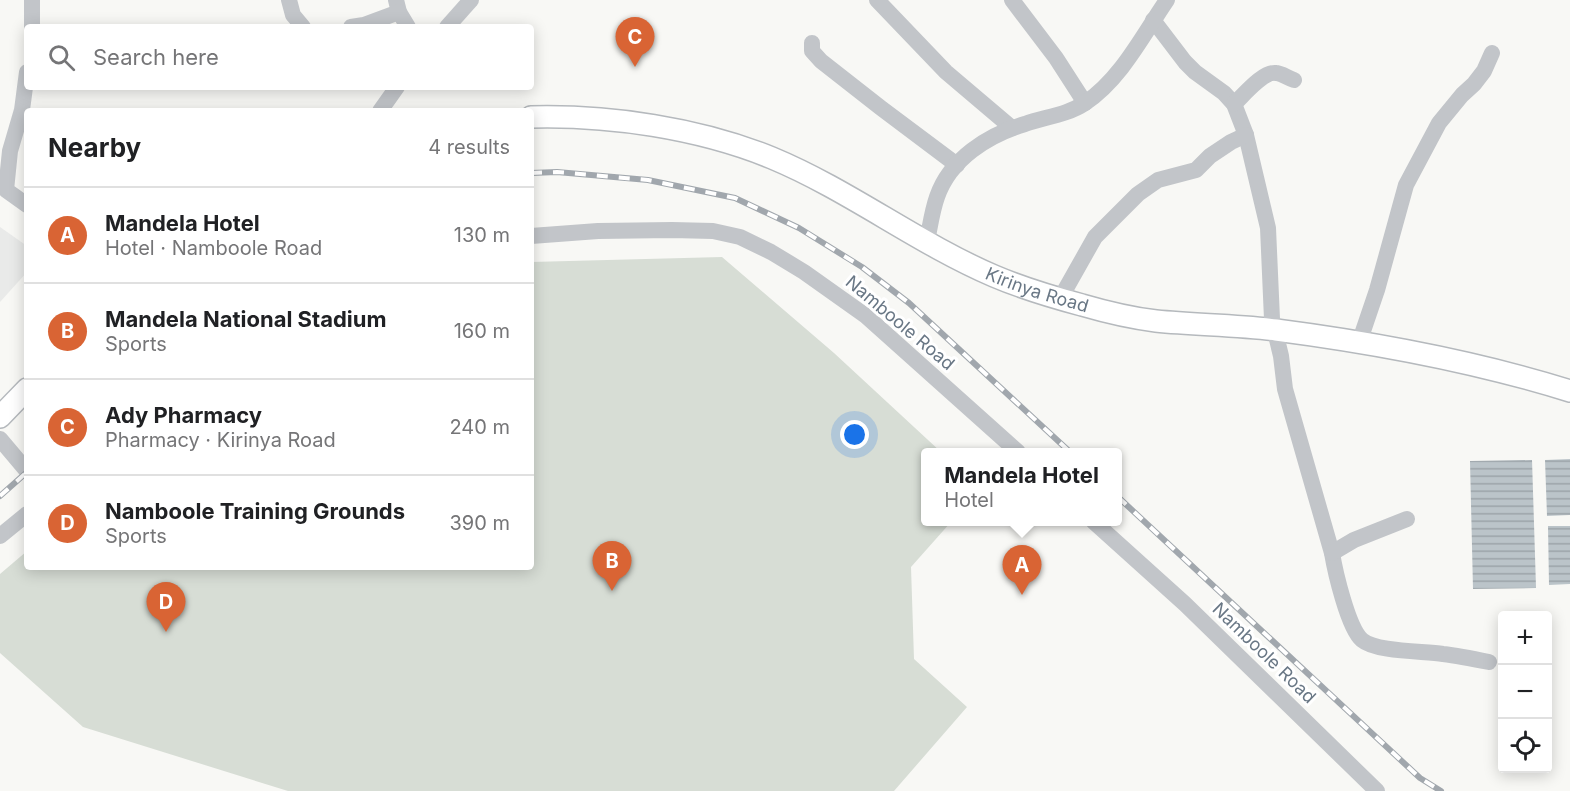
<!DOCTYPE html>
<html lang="en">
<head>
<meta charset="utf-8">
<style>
	body { margin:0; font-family:Inter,sans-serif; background:#f2f2f2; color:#202124 }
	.controls { position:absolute; right:18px; bottom:18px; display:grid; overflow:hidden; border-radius:6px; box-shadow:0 3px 15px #0003 }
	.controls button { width:54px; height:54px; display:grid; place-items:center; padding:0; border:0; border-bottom:2px solid #e0e0e0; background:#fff; color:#202124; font:30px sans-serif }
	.you { position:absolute; left:855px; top:435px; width:21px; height:21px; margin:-15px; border:4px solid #fff; border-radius:50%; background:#1a73e8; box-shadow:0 0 0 9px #1a73e833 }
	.badge { display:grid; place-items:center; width:39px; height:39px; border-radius:50%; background:#d96434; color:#fff; font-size:20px; font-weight:700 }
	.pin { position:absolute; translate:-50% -50px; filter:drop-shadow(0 2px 3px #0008) }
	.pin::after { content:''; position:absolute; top:32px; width:21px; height:18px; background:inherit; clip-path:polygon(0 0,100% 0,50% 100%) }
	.popup { position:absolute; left:921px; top:448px; width:201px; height:78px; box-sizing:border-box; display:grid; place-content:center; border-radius:6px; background:#fff; filter:drop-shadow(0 2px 4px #0005); font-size:20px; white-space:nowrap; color:#757577 }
	.popup b { font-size:22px; color:#202124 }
	.popup::after { content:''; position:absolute; left:50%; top:100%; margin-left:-12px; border:12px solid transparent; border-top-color:#fff }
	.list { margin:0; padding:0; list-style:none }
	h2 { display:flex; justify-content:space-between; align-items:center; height:78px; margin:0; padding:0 24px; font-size:26px }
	h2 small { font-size:20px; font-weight:400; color:#757577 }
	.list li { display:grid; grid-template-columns:39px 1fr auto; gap:18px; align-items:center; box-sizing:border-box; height:96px; padding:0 24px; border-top:2px solid #e0e0e0 }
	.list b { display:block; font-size:22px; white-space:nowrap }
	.list p { margin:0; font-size:20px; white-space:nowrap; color:#757577 }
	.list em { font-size:20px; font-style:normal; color:#757577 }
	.icon { flex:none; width:33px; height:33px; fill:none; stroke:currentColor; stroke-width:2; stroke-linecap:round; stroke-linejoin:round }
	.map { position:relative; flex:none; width:1570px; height:791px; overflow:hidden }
	.search { position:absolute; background:#fff; box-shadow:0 3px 15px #0003; left:24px; top:24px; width:510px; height:66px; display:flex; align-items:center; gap:15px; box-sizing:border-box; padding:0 21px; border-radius:6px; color:#757577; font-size:22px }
	.panel { position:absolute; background:#fff; box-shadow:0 3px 15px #0003; left:24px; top:108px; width:510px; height:462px; border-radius:6px }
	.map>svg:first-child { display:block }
	.built { fill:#e9eae9 }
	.pitch { fill:#d7ddd5 }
	.water { fill:url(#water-rules) }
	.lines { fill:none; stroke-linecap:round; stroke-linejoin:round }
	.major-casing { stroke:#b5b9bd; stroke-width:24 }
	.minor { stroke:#c2c5c9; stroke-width:16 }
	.major { stroke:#fff; stroke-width:21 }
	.rail-casing { stroke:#a1a7ad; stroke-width:6 }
	.rail { stroke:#fff; stroke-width:4; stroke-dasharray:11; stroke-linecap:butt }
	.labels { text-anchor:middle; stroke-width:6; stroke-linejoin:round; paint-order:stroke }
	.street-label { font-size:18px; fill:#697785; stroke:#fff }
</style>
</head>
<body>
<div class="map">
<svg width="1570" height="791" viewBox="0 0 1570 791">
	<defs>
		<pattern id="water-rules" width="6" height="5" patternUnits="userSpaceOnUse" patternTransform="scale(1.5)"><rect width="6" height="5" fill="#bbc4c9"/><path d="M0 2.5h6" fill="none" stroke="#9ca4a9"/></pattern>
	</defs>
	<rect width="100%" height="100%" fill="#f8f8f5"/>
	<path class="built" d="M0 227 27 246V272L0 302Z"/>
	<path class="pitch" d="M722 257 834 353 941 452H926V522H951L911 567 914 659 967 707 894 791H288L83 727 0 653V574L27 551V567H531V262Z"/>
	<g class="water">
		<path d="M1570 459V515L1547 516 1545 460Z"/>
		<path d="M1532 460 1536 588 1473 589 1470 461Z"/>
		<path d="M1548 526H1570V584L1549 585Z"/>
	</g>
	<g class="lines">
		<g class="major-casing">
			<g id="major">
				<path id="s1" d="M531 117C609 115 699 128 772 158 849 190 917 243 994 276 1022 288 1052 297 1082 305 1106 312 1131 318 1156 321 1196 325 1237 325 1276 330 1376 343 1474 361 1570 391"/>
				<path d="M0 417 27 389"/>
			</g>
		</g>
		<g class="minor">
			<path d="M289 0 293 15 303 27"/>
			<path d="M396 0 399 12 408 27"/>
			<path d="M877 0 946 72 1012 128"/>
			<path d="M1012 0 1056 58 1085 103"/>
			<path d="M1153 20 1185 62 1195 72 1224 93 1234 104 1246 135 1268 228 1272 319 1281 356 1285 389 1332 553C1335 571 1348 628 1362 640 1376 652 1423 651 1443 654 1459 656 1474 659 1489 662"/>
			<path d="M32 27V0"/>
			<path d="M351 27 364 25 399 12"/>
			<path d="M447 27 471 0"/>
			<path d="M812 43V51L821 61 881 108 957 165"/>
			<path d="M27 72 22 110 10 151 6 190 27 205"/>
			<path d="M1234 104C1243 96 1263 71 1276 73 1281 73 1288 78 1294 80"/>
			<path d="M380 111 397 87"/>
			<path d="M531 236 598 231 672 230 713 231 740 237 771 252 804 272 866 316 1018 452"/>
			<path d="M927 241C930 227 932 211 937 197 950 159 988 135 1025 124 1045 117 1067 115 1085 103 1121 79 1143 35 1167 0"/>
			<path d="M1060 299 1095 237 1138 194 1158 180 1196 170 1210 156 1231 142 1246 135"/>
			<path d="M1359 343 1377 290 1406 185 1439 123 1462 95 1474 84 1484 71 1492 53"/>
			<path d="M0 439 27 471"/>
			<path d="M1094 522 1185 604 1377 791"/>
			<path d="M0 536 27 514"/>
			<path d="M1332 553 1354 540 1407 519"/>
		</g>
		<use href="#major" class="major"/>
		<g class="rail-casing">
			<g id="rail">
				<path d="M531 173 557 172 648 180 735 198 799 228 862 267 909 303 1070 452"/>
				<path d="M0 496 27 472"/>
				<path d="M1118 497 1420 778 1441 791"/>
			</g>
		</g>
		<use href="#rail" class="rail"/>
	</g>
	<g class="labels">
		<g class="street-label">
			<text dy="6" stroke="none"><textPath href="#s1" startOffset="543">Kirinya Road</textPath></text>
			<text transform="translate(900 323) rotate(40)" y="6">Namboole Road</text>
			<text transform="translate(1264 653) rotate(44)" y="6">Namboole Road</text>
		</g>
	</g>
</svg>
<div class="controls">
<button>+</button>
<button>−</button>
<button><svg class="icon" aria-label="locate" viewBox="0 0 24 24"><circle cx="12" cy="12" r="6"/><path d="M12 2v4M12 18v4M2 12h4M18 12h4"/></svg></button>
</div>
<div class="you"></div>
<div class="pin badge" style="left:1022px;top:595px">A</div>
<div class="popup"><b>Mandela Hotel</b>Hotel</div>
<div class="pin badge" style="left:612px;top:591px">B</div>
<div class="pin badge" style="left:635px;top:67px">C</div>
<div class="pin badge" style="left:166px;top:632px">D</div>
<div class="search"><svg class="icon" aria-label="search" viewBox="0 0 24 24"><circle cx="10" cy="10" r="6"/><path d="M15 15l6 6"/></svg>Search here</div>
<section class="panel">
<h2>Nearby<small>4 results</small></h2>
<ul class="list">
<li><span class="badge">A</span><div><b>Mandela Hotel</b><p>Hotel · Namboole Road</p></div><em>130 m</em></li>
<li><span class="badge">B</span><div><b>Mandela National Stadium</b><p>Sports</p></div><em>160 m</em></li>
<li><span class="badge">C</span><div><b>Ady Pharmacy</b><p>Pharmacy · Kirinya Road</p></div><em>240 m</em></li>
<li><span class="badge">D</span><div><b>Namboole Training Grounds</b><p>Sports</p></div><em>390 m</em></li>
</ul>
</section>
</div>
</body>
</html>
